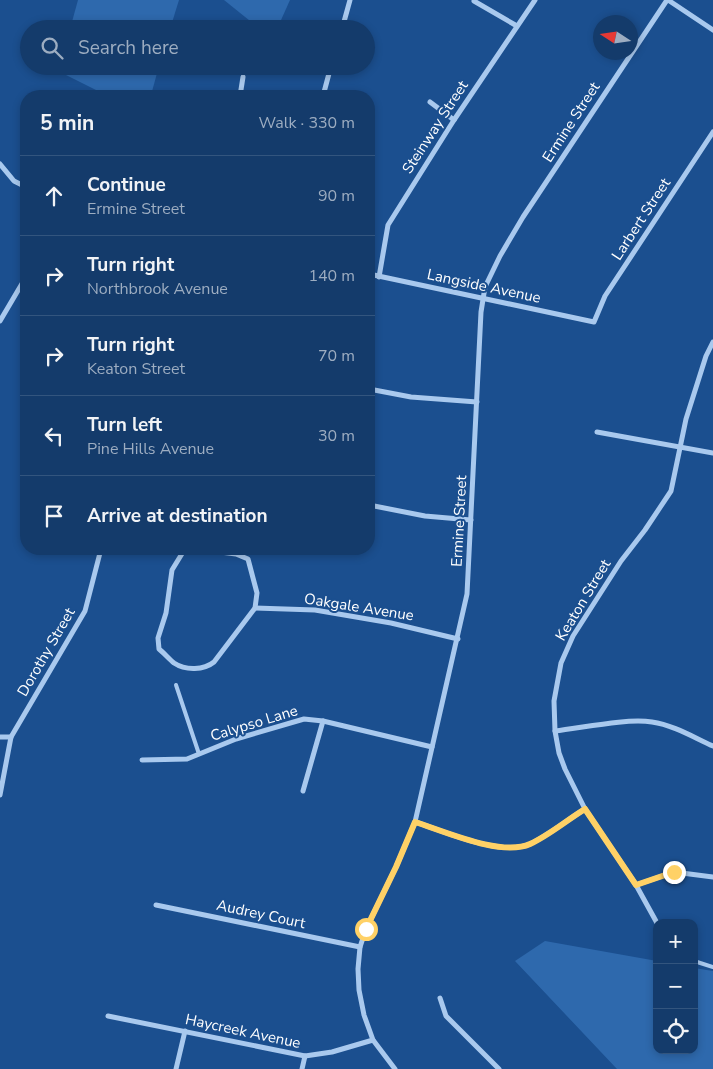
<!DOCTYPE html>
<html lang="en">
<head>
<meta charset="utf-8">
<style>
	body { margin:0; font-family:"Nunito Sans",sans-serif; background:#214673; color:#f1f3f6 }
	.controls { position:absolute; right:15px; bottom:15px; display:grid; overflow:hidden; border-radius:10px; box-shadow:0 2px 8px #0003 }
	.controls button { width:45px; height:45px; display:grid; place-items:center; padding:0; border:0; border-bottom:1px solid #33557e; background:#143b6b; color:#f1f3f6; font:25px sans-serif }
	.compass { position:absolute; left:593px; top:15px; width:45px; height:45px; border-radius:50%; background:#143b6b; box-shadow:0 2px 8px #0003; rotate:282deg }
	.stop { position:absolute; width:15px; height:15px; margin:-11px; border:4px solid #ffd166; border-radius:50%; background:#fff }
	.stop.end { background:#ffd166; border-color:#fff; box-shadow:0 1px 5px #0008 }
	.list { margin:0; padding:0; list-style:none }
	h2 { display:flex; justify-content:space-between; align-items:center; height:65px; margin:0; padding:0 20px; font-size:21px }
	h2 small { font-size:16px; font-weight:400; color:#9dadc1 }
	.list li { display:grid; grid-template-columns:32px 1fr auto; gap:15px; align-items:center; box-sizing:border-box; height:80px; padding:0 20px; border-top:1px solid #33557e }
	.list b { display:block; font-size:19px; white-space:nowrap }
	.list p { margin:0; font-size:16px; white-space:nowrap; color:#9dadc1 }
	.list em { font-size:16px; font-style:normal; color:#9dadc1 }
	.icon { flex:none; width:28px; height:28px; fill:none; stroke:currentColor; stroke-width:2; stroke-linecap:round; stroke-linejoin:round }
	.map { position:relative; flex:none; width:713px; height:1069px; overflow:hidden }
	.search { position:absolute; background:#143b6b; box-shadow:0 2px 8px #0003; left:20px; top:20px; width:355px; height:55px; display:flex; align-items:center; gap:12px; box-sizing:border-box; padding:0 18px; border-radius:28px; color:#9dadc1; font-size:19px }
	.panel { position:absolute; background:#143b6b; box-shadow:0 2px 8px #0003; left:20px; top:90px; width:355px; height:465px; border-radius:20px }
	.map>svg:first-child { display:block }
	.green { fill:#2e69ad }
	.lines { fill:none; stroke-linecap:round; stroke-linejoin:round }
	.lane { stroke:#a9c9ee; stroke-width:4 }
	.street { stroke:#a9c9ee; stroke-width:5 }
	.route { stroke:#ffd166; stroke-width:6 }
	.labels { text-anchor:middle; stroke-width:4; stroke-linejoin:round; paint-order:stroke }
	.street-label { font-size:15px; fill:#fff; stroke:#1b4f8f }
</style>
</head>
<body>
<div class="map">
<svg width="713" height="1069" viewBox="0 0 713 1069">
	<rect width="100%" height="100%" fill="#1b4f8f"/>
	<g class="green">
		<path d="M78 0H179L170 29H70Z"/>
		<path d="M224 0H290L277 29H260Z"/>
		<path d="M60 66H159L151 95 98 91 58 71Z"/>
		<path d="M545 941 657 961V1050H694V968L713 971V1069H617L515 961Z"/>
	</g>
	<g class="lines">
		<g class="lane">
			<path d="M176 685 199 754"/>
			<path d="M694 961 713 967"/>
		</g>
		<g class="street">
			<path d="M668 0 713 30"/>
			<path d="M474 1 517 26"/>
			<path d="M342 29 350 0"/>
			<path d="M240 96 243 77"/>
			<path d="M323 96 331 66"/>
			<path d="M430 102 454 120"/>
			<path d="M0 164 14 181 26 187"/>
			<path d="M369 274 594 322 605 296 713 132"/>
			<path d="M379 277 388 225 454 120 535 0"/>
			<path d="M0 321 23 282 26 272"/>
			<path d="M369 389 411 397 477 402"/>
			<path d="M597 432 713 453"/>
			<path d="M369 505 425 516 471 520"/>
			<path d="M188 549 183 552 172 570 166 613 158 638 159 649C164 653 169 659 174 663 186 671 204 670 214 662L255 608 257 593 248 559 236 554 197 549"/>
			<path d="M255 608 315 610 391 623 458 639"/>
			<path d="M555 731C582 728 626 718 652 722 673 725 693 737 713 746"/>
			<path d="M0 737H11"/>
			<path d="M142 760 187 759 236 739 304 719 323 721 432 747"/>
			<path d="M303 791 323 721"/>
			<path d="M0 795 11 737 85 611 101 549"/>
			<path d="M415 822C444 831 500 857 530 844 549 835 567 820 585 809"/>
			<path d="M636 885 674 872 713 877"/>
			<path d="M156 905 360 947"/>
			<path d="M657 923 636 885 585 809 565 769 559 753 555 731 554 701 561 663 573 636 621 561 645 530 671 491 686 419 706 356 713 342"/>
			<path d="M440 998 446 1016 499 1069"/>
			<path d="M108 1016 305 1056 332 1052 373 1040"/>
			<path d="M176 1069 185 1031"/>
			<path d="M302 1069 305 1056"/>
			<path d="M395 1069 373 1040 364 1015 359 990 358 969 360 947 366 929 396 867 415 822 467 594 481 312 485 287 500 256 523 217 667 0"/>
		</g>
	</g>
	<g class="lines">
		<path class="route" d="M366 929 396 867 415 822C444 831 501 857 530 844 548 836 567 820 585 809L636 885 674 872"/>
	</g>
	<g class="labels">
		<g class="street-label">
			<text transform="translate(571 122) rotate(-57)" y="5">Ermine Street</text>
			<text transform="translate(435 127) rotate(-57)" y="5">Steinway Street</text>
			<text transform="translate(641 219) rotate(-57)" y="5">Larbert Street</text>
			<text transform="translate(484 286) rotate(12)" y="5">Langside Avenue</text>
			<text transform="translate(459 521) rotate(-87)" y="5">Ermine Street</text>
			<text transform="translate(583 600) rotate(-59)" y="5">Keaton Street</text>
			<text transform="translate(359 607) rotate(9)" y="5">Oakgale Avenue</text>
			<text transform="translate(46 652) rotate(-60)" y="5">Dorothy Street</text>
			<text transform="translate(254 723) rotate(-17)" y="5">Calypso Lane</text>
			<text transform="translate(261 914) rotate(12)" y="5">Audrey Court</text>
			<text transform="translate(243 1031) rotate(12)" y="5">Haycreek Avenue</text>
		</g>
	</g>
</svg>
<div class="controls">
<button>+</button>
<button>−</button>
<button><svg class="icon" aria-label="locate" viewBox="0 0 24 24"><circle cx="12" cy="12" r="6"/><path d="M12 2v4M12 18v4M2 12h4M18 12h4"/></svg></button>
</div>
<svg class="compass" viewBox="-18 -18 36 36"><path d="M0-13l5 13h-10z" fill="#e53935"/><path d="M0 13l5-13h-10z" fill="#9dadc1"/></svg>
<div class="stop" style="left:366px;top:929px"></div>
<div class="stop end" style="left:674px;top:872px"></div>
<div class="search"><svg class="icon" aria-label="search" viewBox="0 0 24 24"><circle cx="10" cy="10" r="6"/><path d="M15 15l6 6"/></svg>Search here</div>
<section class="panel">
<h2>5 min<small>Walk · 330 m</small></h2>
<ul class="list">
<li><svg class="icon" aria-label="ahead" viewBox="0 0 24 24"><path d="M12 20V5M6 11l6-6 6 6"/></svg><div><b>Continue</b><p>Ermine Street</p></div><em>90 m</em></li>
<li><svg class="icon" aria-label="right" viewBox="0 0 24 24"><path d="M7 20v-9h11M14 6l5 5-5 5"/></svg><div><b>Turn right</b><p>Northbrook Avenue</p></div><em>140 m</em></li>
<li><svg class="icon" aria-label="right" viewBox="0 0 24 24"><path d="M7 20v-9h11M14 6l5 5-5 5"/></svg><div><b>Turn right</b><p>Keaton Street</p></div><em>70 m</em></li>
<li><svg class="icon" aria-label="left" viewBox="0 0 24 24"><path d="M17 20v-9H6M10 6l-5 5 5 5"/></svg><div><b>Turn left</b><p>Pine Hills Avenue</p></div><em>30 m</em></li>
<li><svg class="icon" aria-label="arrive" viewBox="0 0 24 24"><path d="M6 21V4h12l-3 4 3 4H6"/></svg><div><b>Arrive at destination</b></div></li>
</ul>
</section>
</div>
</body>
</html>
